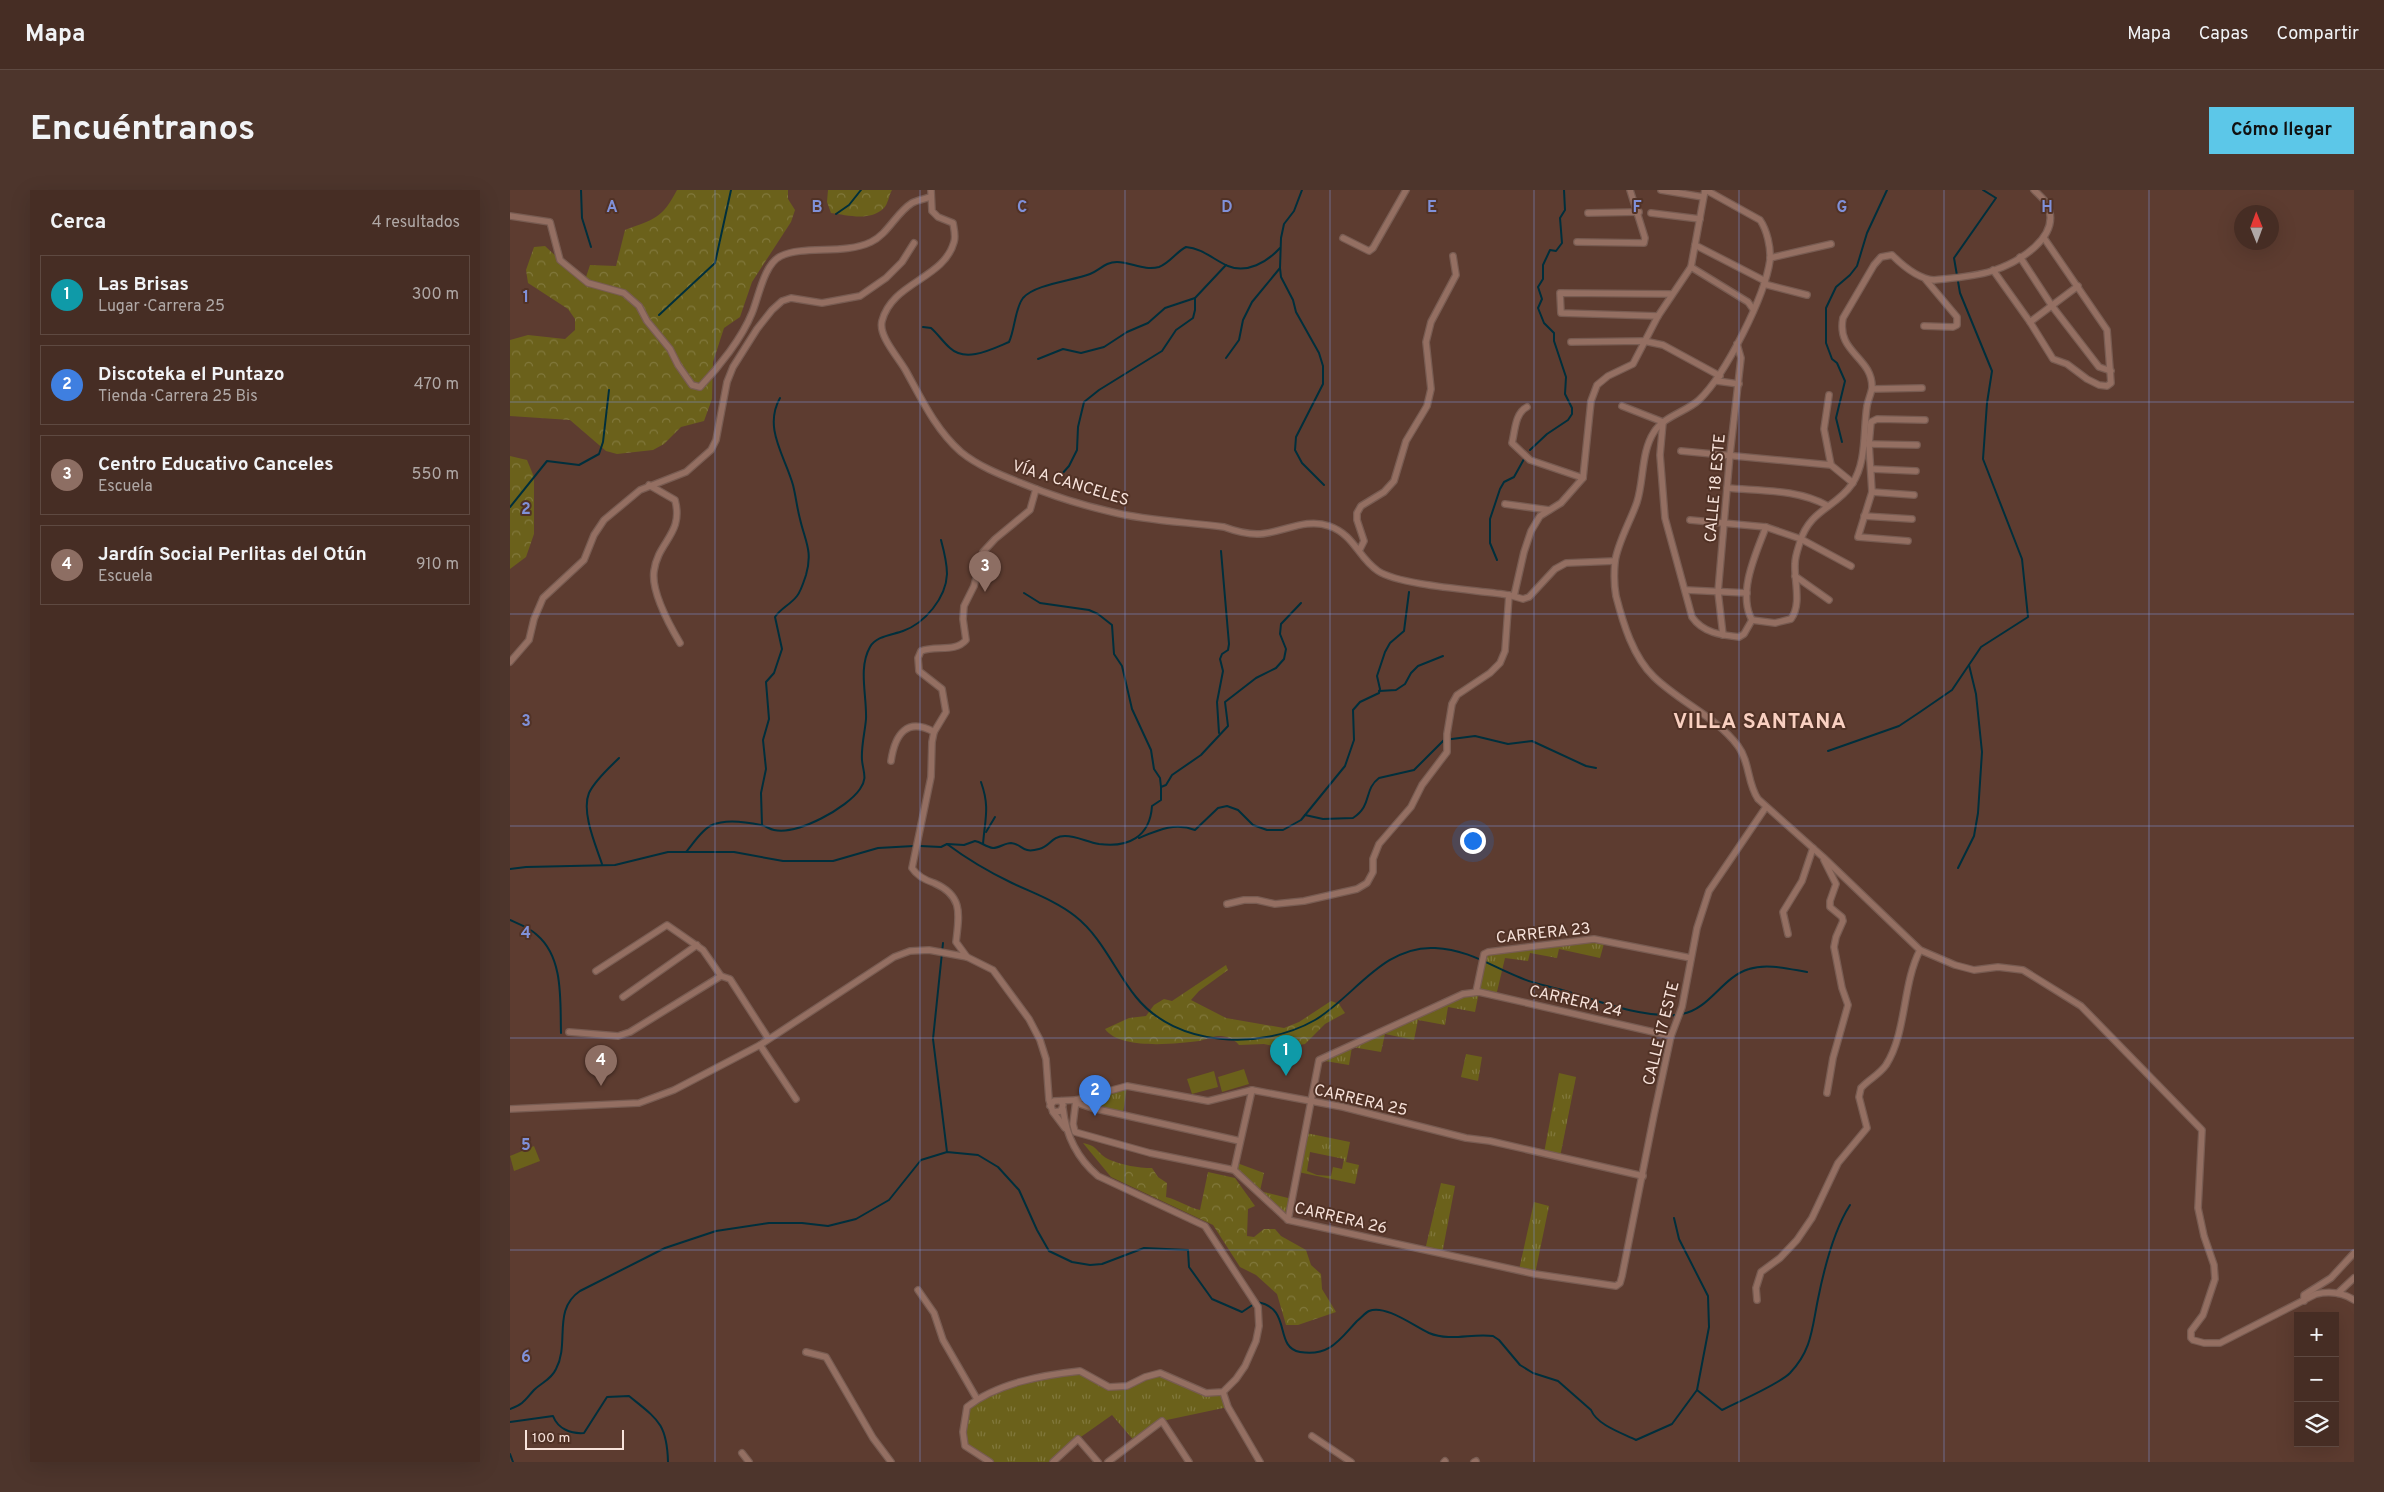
<!DOCTYPE html>
<html lang="es">
<head>
<meta charset="utf-8">
<style>
	body { margin:0; font-family:Overpass,sans-serif; background:#4d352c; color:#f1f3f6 }
	.controls { position:absolute; right:15px; bottom:15px; display:grid; overflow:hidden; border-radius:0px; box-shadow:0 5px 20px #0002 }
	.controls button { width:45px; height:45px; display:grid; place-items:center; padding:0; border:0; border-bottom:1px solid #5e4941; background:#462d24; color:#f1f3f6; font:25px sans-serif }
	.compass { position:absolute; left:1724px; top:15px; width:45px; height:45px; border-radius:50%; background:#462d24; box-shadow:0 5px 20px #0002; rotate:359deg }
	.scale { position:absolute; left:15px; bottom:12px; width:99px; box-sizing:border-box; padding-left:5px; border:2px solid #f8e3db; border-top:0; font-size:14px; line-height:18px; white-space:nowrap; color:#f8e3db; -webkit-text-stroke:4px #513226; paint-order:stroke }
	.you { position:absolute; left:962px; top:650px; width:18px; height:18px; margin:-12px; border:4px solid #fff; border-radius:50%; background:#1a73e8; box-shadow:0 0 0 8px #1a73e833 }
	.badge { display:grid; place-items:center; width:32px; height:32px; border-radius:50%; background:#5cc7e8; color:#fff; font-size:16px; font-weight:700 }
	.pin { position:absolute; translate:-50% -41px; filter:drop-shadow(0 1px 2px #0008) }
	.pin::after { content:''; position:absolute; top:26px; width:18px; height:15px; background:inherit; clip-path:polygon(0 0,100% 0,50% 100%) }
	.list { margin:0; padding:0; list-style:none }
	h2 { display:flex; justify-content:space-between; align-items:center; height:65px; margin:0; padding:0 20px; font-size:21px }
	h2 small { font-size:16px; font-weight:400; color:#b0a8a6 }
	.list li { display:grid; grid-template-columns:32px 1fr auto; gap:15px; align-items:center; box-sizing:border-box; height:80px; margin:0 10px 10px; padding:0 10px; border:1px solid #5e4941; border-radius:0px }
	.list b { display:block; font-size:19px; white-space:nowrap }
	.list p { margin:0; font-size:16px; white-space:nowrap; color:#b0a8a6 }
	.list em { font-size:16px; font-style:normal; color:#b0a8a6 }
	.icon { flex:none; width:28px; height:28px; fill:none; stroke:currentColor; stroke-width:2; stroke-linecap:round; stroke-linejoin:round }
	.map { position:relative; flex:none; width:1844px; height:1272px; overflow:hidden; border-radius:0px }
	header { display:flex; align-items:center; gap:30px; box-sizing:border-box; height:70px; padding:0 25px; background:#462d24; border-bottom:1px solid #5e4941 }
	header strong { font-size:24px }
	nav { display:flex; gap:28px; margin-inline-start:auto; font-size:18px }
	.intro { display:flex; align-items:center; justify-content:space-between; box-sizing:border-box; height:120px; padding:0 30px }
	h1 { margin:0; font-size:35px }
	.button { padding:12px 22px; border-radius:0px; background:#5cc7e8; color:#111; font-size:18px; font-weight:700 }
	main { display:flex; gap:30px; padding:0 30px }
	aside { flex:1; background:#462d24; border-radius:0px; box-shadow:0 5px 20px #0002 }
	.map>svg:first-child { display:block }
	.grass { fill:url(#grass-tufts); fill-rule:evenodd }
	.forest { fill:url(#forest-crowns) }
	.pitch { fill:#6b611b }
	.lines { fill:none; stroke-linecap:round; stroke-linejoin:round }
	.stream { stroke:#002f3c; stroke-width:2 }
	.street-casing { stroke:#785c52; stroke-width:8 }
	.street { stroke:#946f62; stroke-width:5.5 }
	.grid { fill:none; stroke:#8091d9; stroke-width:1; stroke-opacity:0.55 }
	.labels { text-anchor:middle; stroke-width:4; stroke-linejoin:round; paint-order:stroke }
	.street-label { font-size:16px; fill:#f8e3db; stroke:#513226 }
	.district-label { font-size:21px; font-weight:bold; letter-spacing:1px; fill:#f9d0c1; stroke:#513226 }
	.grid-label { font-size:16px; text-anchor:middle; font-weight:bold; fill:#8091d9; stroke:#513226; stroke-width:4; stroke-linejoin:round; paint-order:stroke }
</style>
</head>
<body>
<header>
<strong>Mapa</strong>
<nav><a>Mapa</a><a>Capas</a><a>Compartir</a></nav>
</header>
<div class="intro"><h1>Encuéntranos</h1><a class="button">Cómo llegar</a></div>
<main>
<aside>
<h2>Cerca<small>4 resultados</small></h2>
<ul class="list">
<li><span class="badge" style="background:#0f9aa8">1</span><div><b>Las Brisas</b><p>Lugar · Carrera 25</p></div><em>300 m</em></li>
<li><span class="badge" style="background:#3f7fe0">2</span><div><b>Discoteka el Puntazo</b><p>Tienda · Carrera 25 Bis</p></div><em>470 m</em></li>
<li><span class="badge" style="background:#8d6e63">3</span><div><b>Centro Educativo Canceles</b><p>Escuela</p></div><em>550 m</em></li>
<li><span class="badge" style="background:#8d6e63">4</span><div><b>Jardín Social Perlitas del Otún</b><p>Escuela</p></div><em>910 m</em></li>
</ul>
</aside>
<div class="map">
<svg width="1844" height="1272" viewBox="0 0 1844 1272">
	<defs>
		<pattern id="grass-tufts" width="24" height="20" patternUnits="userSpaceOnUse" patternTransform="scale(1.25)"><rect width="24" height="20" fill="#6b611b"/><path d="M3 7l-1-3M5 7V3M7 7l1-3M15 17l-1-3M17 17v-4M19 17l1-3" fill="none" stroke="#81783c"/></pattern>
		<pattern id="forest-crowns" width="20" height="18" patternUnits="userSpaceOnUse" patternTransform="scale(1.25)"><rect width="20" height="18" fill="#6b611b"/><path d="M2 6a3 3 0 1 1 6 0M12 15a3 3 0 1 1 6 0" fill="none" stroke="#81783c"/></pattern>
	</defs>
	<rect width="100%" height="100%" fill="#5d3c30"/>
	<g class="grass">
		<path d="M1095 750 1090 768 1049 759 1047 768 1020 763 1018 771 995 768 986 806 969 802 965 822 938 817 935 835 908 830 904 850 875 844 871 862 842 857 839 875 809 870 939 812 966 802 974 764Z"/>
		<path d="M956 864 972 867 968 891 951 887Z"/>
		<path d="M1049 883 1066 887 1050 967 1034 963Z"/>
		<path d="M617 896 613 924 582 918 566 910Z"/>
		<path d="M796 943 840 952 836 972 849 975 845 994 788 982ZM800 962 834 969 832 979 823 977 821 986 807 985 797 981Z"/>
		<path d="M727 973 754 983 750 1001 782 1009 778 1030 724 980Z"/>
		<path d="M931 993 945 996 932 1064 915 1060Z"/>
		<path d="M1024 1012 1039 1016 1025 1084 1009 1080Z"/>
		<path d="M570 1181 599 1197H608L650 1183 696 1203 713 1202 718 1217 652 1231 626 1253 602 1225 568 1249 543 1272H480L455 1256 453 1242 457 1217C488 1192 533 1188 570 1181Z"/>
	</g>
	<g class="forest">
		<path d="M167 0H278V9L285 20 281 32 242 92 230 127 214 138 203 172 202 209 194 231 171 237 154 254 143 260 107 264 96 261 60 230 0 226V150L18 145 55 149 65 140V129L58 119 18 93 16 80 24 57 35 56 63 82 76 87 80 75 106 76 115 40C144 29 152 29 167 0Z"/>
		<path d="M318 0H382C379 5 378 14 374 18 360 32 337 25 321 23L317 12Z"/>
		<path d="M0 266 17 270 24 287V344L16 367 0 379Z"/>
		<path d="M716 775 718 780 689 801 681 810 716 828 774 838 789 832 821 811 829 814 835 823 815 834 795 854 773 858 754 854 729 855C723 848 717 846 708 846 702 846 695 850 689 851 665 854 610 860 595 839L619 828 636 826 644 815 654 809 662 811Z"/>
		<path d="M573 953C585 956 584 957 592 965 600 973 631 979 642 978L648 987 657 993 656 1007C669 1010 677 1017 690 1020L698 982 725 988 745 1016 738 1019 737 1046 744 1047 754 1039H765L771 1046 796 1060 801 1075 811 1084 812 1099 826 1122 788 1135H776L767 1104 746 1085 730 1077 703 1035 601 987Z"/>
	</g>
	<g class="pitch">
		<path d="M734 879 739 894 712 902 708 887Z"/>
		<path d="M704 881 708 897 682 904 677 889Z"/>
		<path d="M24 956 30 971 4 981 0 966Z"/>
	</g>
	<g class="lines">
		<g class="stream">
			<path d="M71 0 72 28 81 57"/>
			<path d="M792 0 784 21 774 34 771 48 770 78 771 87 783 110 786 122 809 163 813 176V194L786 247 785 260 792 273 814 295"/>
			<path d="M326 24 339 15 351 0"/>
			<path d="M149 125 205 73 221 0"/>
			<path d="M413 137 421 138C428 144 433 152 440 158 456 173 482 159 499 152 505 139 505 118 513 108 525 94 562 91 580 84 590 80 595 72 607 72 621 72 634 81 649 77 660 73 666 62 676 57 692 58 704 70 718 76 737 84 757 72 770 58"/>
			<path d="M716 168 729 150 733 130 742 112 770 78"/>
			<path d="M528 169 553 159 571 163 594 157 617 142 638 133 655 118 685 108 716 75"/>
			<path d="M1332 252 1326 228 1335 191 1327 173 1322 169 1316 153V118L1326 97 1340 85 1347 76 1357 43 1377 0"/>
			<path d="M1020 260 1037 244 1058 230 1062 224V218L1055 204 1056 187 1044 151V143L1034 133 1028 118 1032 109 1028 97 1033 89V75L1040 60 1046 61 1052 53 1050 28 1055 20 1054 0"/>
			<path d="M551 285 559 276 567 260 568 237 574 212 589 200 652 161 666 140 683 128 685 120V108"/>
			<path d="M0 317 37 271 69 275 89 264 93 252 99 200"/>
			<path d="M987 370 980 353V329L990 299 994 292 1004 287 1014 269"/>
			<path d="M514 403 530 413 579 420 588 424 602 435 604 464 612 476 622 519 641 560 644 579 650 588 651 597"/>
			<path d="M869 501 886 500 895 494 901 483 908 476 933 466"/>
			<path d="M709 543 707 512 713 481 710 469 712 464 718 460 719 454 711 361"/>
			<path d="M1318 561 1389 536 1410 522 1442 500 1471 457 1518 427 1512 369 1473 269 1477 213 1482 181 1450 103 1444 68 1486 8 1473 0"/>
			<path d="M471 592C480 617 475 629 473 654"/>
			<path d="M795 625 813 629 843 628C863 615 853 600 869 588L904 580 934 550 965 546 998 554 1022 551 1076 576 1086 578"/>
			<path d="M252 635 251 603 256 579 253 550 259 529 256 492 264 483 272 459 265 427C271 418 280 415 287 406 291 401 294 391 296 385 303 361 295 351 290 329 287 318 286 307 283 295 275 266 253 238 270 208"/>
			<path d="M476 642 485 627"/>
			<path d="M629 648C648 640 665 632 685 640L708 618 717 616 728 620 743 635 757 640H773L791 630 835 576 844 550 843 520 850 512 869 503 870 499 867 486 875 462 880 453 894 441 899 402"/>
			<path d="M437 654C457 669 479 682 502 693 523 703 546 711 565 726 592 747 605 781 626 807 666 857 751 861 805 830 844 807 873 755 925 758 960 760 980 776 1011 788 1025 794 1039 796 1052 800 1089 811 1127 827 1167 825"/>
			<path d="M410 656 431 657 437 654 454 655 465 651C471 652 476 657 483 658 489 658 495 653 501 653 513 654 511 664 529 659 540 657 541 646 555 646 567 646 577 652 589 654 618 658 640 647 642 616L651 610V597L656 595 662 585 691 565 718 536 715 512 746 488 766 478 774 469 776 459 770 444 771 434 791 413"/>
			<path d="M176 662C183 654 192 639 202 635 215 629 237 632 251 635 256 636 259 639 264 640 288 645 337 618 350 599 358 588 353 582 352 570 351 556 355 542 356 529 357 506 348 478 360 457 366 446 382 445 393 441 415 433 436 408 437 384 437 373 434 361 431 350"/>
			<path d="M92 674C86 656 71 622 79 603 85 590 99 578 109 568"/>
			<path d="M1448 678 1464 646 1468 623 1472 562 1466 504 1459 475"/>
			<path d="M0 679 16 677 105 675 158 662H224L273 671H323L368 658 404 656"/>
			<path d="M0 730C9 734 20 738 27 745 54 768 50 811 51 843"/>
			<path d="M433 753 423 849 437 962"/>
			<path d="M1172 824C1200 819 1212 787 1239 779 1257 773 1279 779 1297 782"/>
			<path d="M1187 1200 1212 1220C1229 1211 1268 1195 1280 1183 1302 1160 1302 1138 1308 1109 1314 1079 1324 1040 1340 1015"/>
			<path d="M0 1219C14 1214 15 1210 24 1200 32 1192 41 1190 46 1179 60 1153 42 1120 70 1101L155 1058 206 1041 259 1033H292L318 1036 346 1029 379 1010 411 970 437 962 468 965 488 977 509 1000 527 1040 539 1061 562 1072 580 1075 592 1074 634 1058 678 1060 679 1077 702 1109 732 1122 747 1112C783 1118 763 1157 790 1162 820 1167 830 1149 847 1131 851 1128 855 1123 859 1121 875 1114 904 1136 919 1143 941 1152 961 1143 983 1146L989 1150 1010 1175 1023 1183 1048 1191 1081 1220C1087 1235 1112 1243 1126 1250L1162 1234 1187 1200 1199 1137 1198 1106 1169 1049 1164 1028"/>
			<path d="M0 1232 43 1226C48 1239 61 1244 74 1243L97 1207 119 1206C147 1229 157 1233 158 1272"/>
			<path d="M0 1264 3 1272"/>
		</g>
		<g class="street-casing">
			<g id="street">
				<path d="M421 0 422 21 428 27 443 33C444 39 446 46 444 52 434 89 382 92 372 131 368 146 389 168 396 181 412 210 426 240 451 262 468 276 491 285 511 293 540 305 571 315 602 322 638 331 677 332 714 337 725 341 735 344 747 344 771 344 795 327 819 336 845 345 848 368 868 381 891 396 969 400 999 405L1013 409 1019 407 1045 379 1056 373 1105 371"/>
				<path d="M1151 0 1193 7"/>
				<path d="M1196 0 1250 30C1257 40 1261 58 1260 70 1255 106 1216 184 1189 210 1176 222 1154 226 1144 242 1131 262 1134 290 1127 312 1121 330 1107 354 1105 372 1104 383 1104 395 1106 406 1113 433 1123 467 1144 487 1171 513 1205 526 1228 556 1240 572 1237 593 1248 609L1313 667 1410 760 1445 775 1464 780 1488 777 1513 780 1571 816 1692 940 1688 1018 1694 1046 1704 1075 1705 1089 1693 1125 1681 1141V1148L1683 1150 1694 1153H1710L1806 1104C1820 1101 1832 1102 1844 1110"/>
				<path d="M1078 23 1129 22"/>
				<path d="M1141 23 1190 29"/>
				<path d="M0 26 40 32 50 70 78 93 114 103 129 116 137 131 160 159 168 175 182 195 190 197C209 177 232 148 242 123 249 106 254 74 271 66 294 55 334 65 361 52 378 44 386 23 402 13 407 10 415 9 420 7"/>
				<path d="M833 48 859 61 863 58 896 0"/>
				<path d="M1067 52 1134 53 1135 48 1120 0"/>
				<path d="M1185 55 1255 91"/>
				<path d="M1510 67 1542 116 1589 177 1601 181"/>
				<path d="M1260 68 1321 54"/>
				<path d="M1181 77 1238 112 1243 119"/>
				<path d="M1483 80 1520 132 1543 169 1557 174 1577 189 1589 195 1597 196 1601 193 1597 140 1534 48"/>
				<path d="M1254 94 1297 105"/>
				<path d="M1148 126 1051 123 1050 103 1161 104"/>
				<path d="M1520 132 1568 96"/>
				<path d="M1414 136 1443 137 1447 135V127L1416 90"/>
				<path d="M1061 152 1134 151 1153 155 1210 186"/>
				<path d="M1207 191 1229 194"/>
				<path d="M1362 199 1412 198"/>
				<path d="M1319 205 1314 239 1321 275 1343 293"/>
				<path d="M1112 216 1153 232"/>
				<path d="M1017 217C1005 223 1005 241 1002 253L1020 270 1073 288"/>
				<path d="M1153 232 1150 265 1155 328 1182 427C1193 443 1211 445 1229 447L1234 444 1242 430"/>
				<path d="M1357 254 1407 255"/>
				<path d="M1171 261 1321 275"/>
				<path d="M1362 279 1406 281"/>
				<path d="M139 295 165 310C174 344 148 351 144 381 141 401 160 436 170 453"/>
				<path d="M1217 298C1251 301 1288 299 1318 316"/>
				<path d="M1362 302 1404 305"/>
				<path d="M995 314 1039 320"/>
				<path d="M1354 326 1402 329"/>
				<path d="M1180 330 1256 337 1291 349 1341 376"/>
				<path d="M1398 351 1348 347 1362 302 1359 254 1361 232 1367 229 1415 230"/>
				<path d="M850 359 854 351 847 330V323L851 316 874 302 884 291 896 251 917 216 921 199 916 152 921 132 946 85 943 66"/>
				<path d="M1285 386 1319 410"/>
				<path d="M1176 400 1237 403"/>
				<path d="M1004 406 1014 362 1021 341 1030 326 1051 313 1073 288 1081 211 1087 195 1098 186 1123 174 1148 126 1181 77 1195 0"/>
				<path d="M1242 430 1265 433 1281 429C1292 414 1284 391 1285 374 1285 366 1288 359 1290 352 1300 319 1326 318 1342 294 1357 272 1353 241 1357 216 1358 210 1361 204 1362 198 1363 167 1326 163 1333 128L1364 75 1371 67 1382 65C1393 76 1408 89 1424 90 1443 88 1463 87 1482 81 1507 73 1553 47 1537 14 1534 9 1528 4 1524 0"/>
				<path d="M1242 430C1227 403 1246 363 1256 337"/>
				<path d="M1213 445 1208 402 1220 264 1231 168 1227 154"/>
				<path d="M0 472 19 450 24 429 33 408 74 370 84 345 94 330 130 300 176 282 201 260 206 250 217 192 223 177 247 139 262 120 272 111 281 108 312 113 350 106 376 88 392 72 404 53"/>
				<path d="M381 571C385 544 397 527 424 542"/>
				<path d="M1314 670 1326 694 1320 711V717L1332 727 1333 731 1326 747 1324 757 1332 798 1338 815 1323 868 1317 903"/>
				<path d="M717 714 734 710H747L765 714 794 711 847 699 857 693 863 682V669L869 654 901 617 912 595 937 562V544L942 514 947 505 980 483 990 473 995 461 999 405"/>
				<path d="M1278 744 1273 722 1292 691 1303 658"/>
				<path d="M457 767 446 752C449 725 454 706 424 693 415 690 407 686 402 678L421 587 422 552 424 542 436 522 432 499 409 481 408 468 411 461C426 455 445 463 456 450L453 429 454 416 464 396 473 362 485 349 520 320 526 299"/>
				<path d="M86 781 157 735 193 760 211 786"/>
				<path d="M966 802 974 764 978 762 1084 749 1181 768"/>
				<path d="M113 807 187 755"/>
				<path d="M59 842 108 846 120 842 211 786 220 789 258 848"/>
				<path d="M250 855 286 909"/>
				<path d="M566 910 563 934 565 942 640 963 724 980 778 1030 1025 1084 1106 1096 1110 1093 1112 1086 1144 925 1161 846 1172 817 1187 738 1199 701 1256 617"/>
				<path d="M566 910 570 914 582 918 730 951"/>
				<path d="M540 916 544 911 566 910 617 896 698 911 742 900 833 917 956 948 980 951 1133 986"/>
				<path d="M0 919 129 913 164 900 250 855 384 767 400 761 419 760 457 767 483 780 519 829 530 850 536 869 539 910 543 922 551 921 553 915 551 911"/>
				<path d="M543 922 555 938"/>
				<path d="M724 980 742 900"/>
				<path d="M778 1030 809 870 953 804 969 802 1161 846"/>
				<path d="M408 1100 424 1123 433 1150 467 1209"/>
				<path d="M1828 1103 1844 1088"/>
				<path d="M1247 1110 1246 1098 1251 1082 1270 1068 1287 1050 1302 1028 1328 973 1357 938 1349 907 1351 898C1359 889 1369 885 1376 875 1397 842 1392 795 1410 760"/>
				<path d="M1794 1111V1105L1821 1088 1844 1063"/>
				<path d="M296 1162 316 1167 363 1248 381 1272"/>
				<path d="M713 1202 718 1217 750 1272"/>
				<path d="M802 1246 841 1272"/>
				<path d="M232 1263 239 1272"/>
				<path d="M480 1272 455 1256 453 1242 457 1217C487 1193 533 1185 570 1181L599 1197 617 1196 635 1187 650 1183 696 1203 713 1202 726 1189 735 1176 746 1151 749 1136 748 1117 695 1036 588 986C567 968 556 946 553 919"/>
				<path d="M543 1272 568 1249 588 1272"/>
				<path d="M598 1272 652 1231 679 1272"/>
				<path d="M934 1272 935 1271"/>
				<path d="M964 1272 966 1271"/>
			</g>
		</g>
		<use href="#street" class="street"/>
	</g>
	<path class="grid" d="M205 0V1272M410 0V1272M615 0V1272M820 0V1272M1024 0V1272M1229 0V1272M1434 0V1272M1639 0V1272M0 212H1844M0 424H1844M0 636H1844M0 848H1844M0 1060H1844"/>
	<g class="labels">
		<g class="street-label">
			<text transform="translate(561 292) rotate(17)" y="6">VÍA A CANCELES</text>
			<text transform="translate(1204 298) rotate(-85)" y="6">CALLE 18 ESTE</text>
			<text transform="translate(1033 742) rotate(-6)" y="6">CARRERA 23</text>
			<text transform="translate(1066 810) rotate(13)" y="6">CARRERA 24</text>
			<text transform="translate(1150 843) rotate(-76)" y="6">CALLE 17 ESTE</text>
			<text transform="translate(851 909) rotate(13)" y="6">CARRERA 25</text>
			<text transform="translate(831 1027) rotate(13)" y="6">CARRERA 26</text>
		</g>
		<g class="district-label">
			<text x="1250" y="538">VILLA SANTANA</text>
		</g>
	</g>
	<g class="grid-label">
		<text x="102" y="22">A</text>
		<text x="307" y="22">B</text>
		<text x="512" y="22">C</text>
		<text x="717" y="22">D</text>
		<text x="922" y="22">E</text>
		<text x="1127" y="22">F</text>
		<text x="1332" y="22">G</text>
		<text x="1537" y="22">H</text>
		<text x="16" y="112">1</text>
		<text x="16" y="324">2</text>
		<text x="16" y="536">3</text>
		<text x="16" y="748">4</text>
		<text x="16" y="960">5</text>
		<text x="16" y="1172">6</text>
	</g>
</svg>
<div class="controls">
<button>+</button>
<button>−</button>
<button><svg class="icon" aria-label="layers" viewBox="0 0 24 24"><path d="M12 4l9 5-9 5-9-5zM3 14l9 5 9-5"/></svg></button>
</div>
<svg class="compass" viewBox="-18 -18 36 36"><path d="M0-13l5 13h-10z" fill="#e53935"/><path d="M0 13l5-13h-10z" fill="#b0a8a6"/></svg>
<div class="scale">100 m</div>
<div class="you"></div>
<div class="pin badge" style="left:776px;top:886px;background:#0f9aa8">1</div>
<div class="pin badge" style="left:585px;top:926px;background:#3f7fe0">2</div>
<div class="pin badge" style="left:475px;top:402px;background:#8d6e63">3</div>
<div class="pin badge" style="left:91px;top:896px;background:#8d6e63">4</div>
</div>
</main>
</body>
</html>
